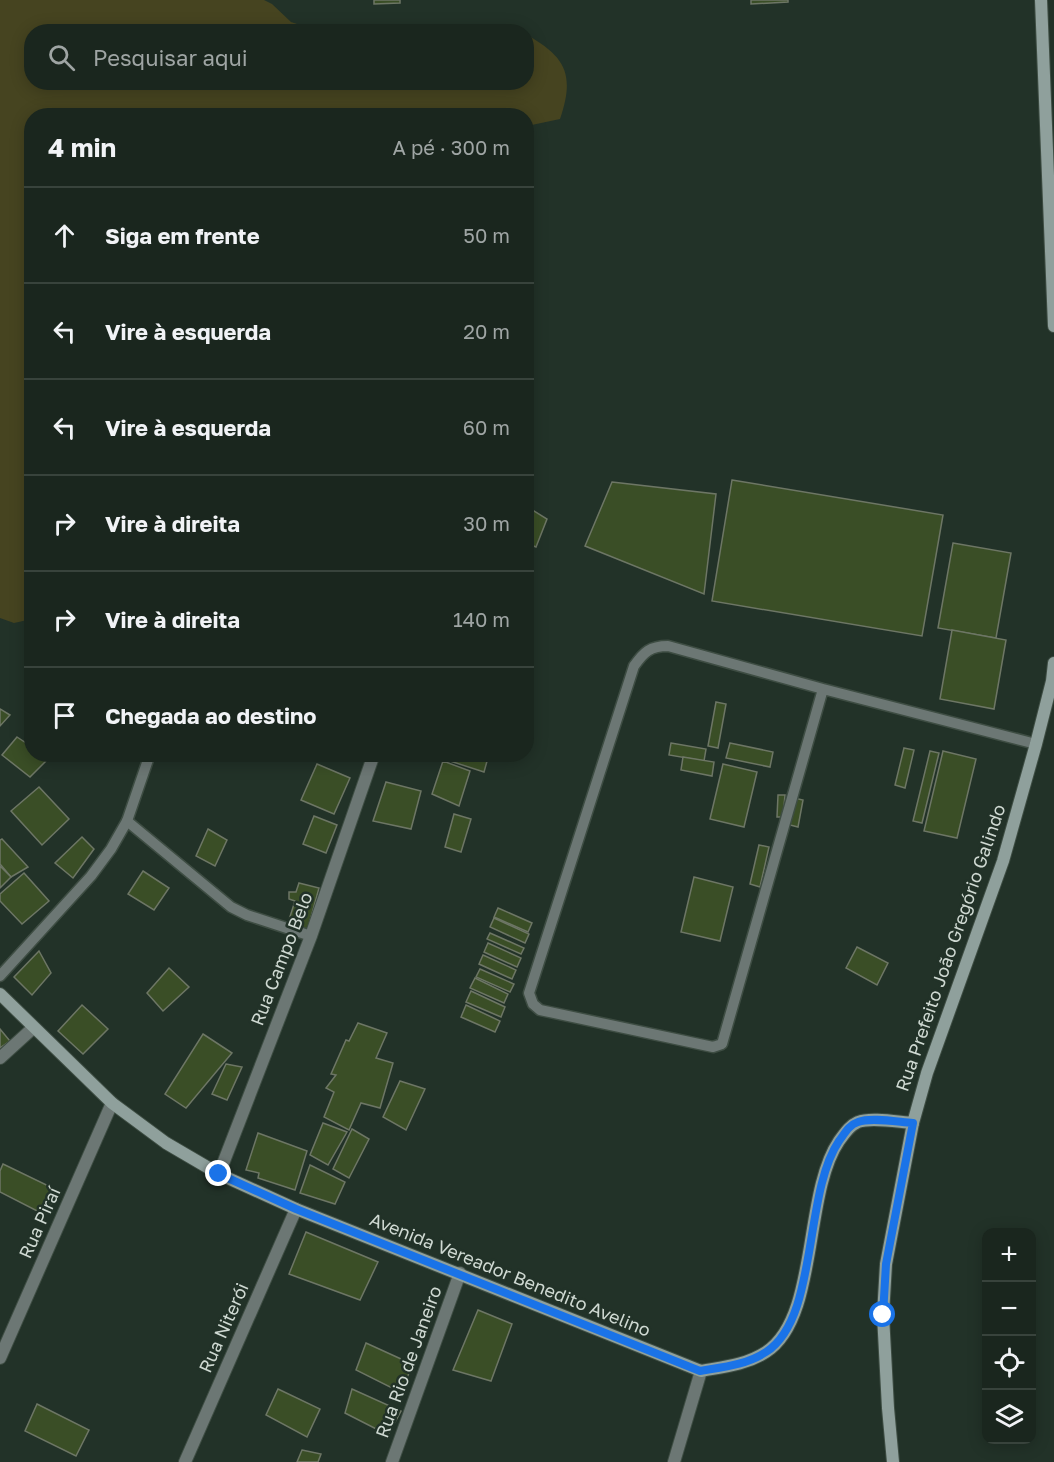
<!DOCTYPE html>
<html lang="pt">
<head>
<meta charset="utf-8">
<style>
	body { margin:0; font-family:"Golos Text",sans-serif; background:#27322b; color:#f1f3f6 }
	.controls { position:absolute; right:18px; bottom:18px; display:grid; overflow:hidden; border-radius:12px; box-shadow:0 3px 15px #0003 }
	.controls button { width:54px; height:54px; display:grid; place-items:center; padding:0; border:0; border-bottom:2px solid #38433c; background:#1a261e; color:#f1f3f6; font:30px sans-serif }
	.stop { position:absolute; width:18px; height:18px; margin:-14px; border:4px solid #1a73e8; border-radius:50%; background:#fff }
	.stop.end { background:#1a73e8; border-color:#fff; box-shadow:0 2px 6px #0008 }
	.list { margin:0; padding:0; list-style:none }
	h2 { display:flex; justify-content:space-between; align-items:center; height:78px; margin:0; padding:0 24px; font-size:26px }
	h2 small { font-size:20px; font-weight:400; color:#9fa5a4 }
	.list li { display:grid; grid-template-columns:39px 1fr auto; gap:18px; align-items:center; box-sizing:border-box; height:96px; padding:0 24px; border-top:2px solid #38433c }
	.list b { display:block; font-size:22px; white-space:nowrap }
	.list em { font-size:20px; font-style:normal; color:#9fa5a4 }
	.icon { flex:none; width:33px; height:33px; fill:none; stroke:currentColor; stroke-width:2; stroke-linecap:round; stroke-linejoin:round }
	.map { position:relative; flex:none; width:1054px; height:1462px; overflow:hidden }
	.search { position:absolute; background:#1a261e; box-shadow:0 3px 15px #0003; left:24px; top:24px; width:510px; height:66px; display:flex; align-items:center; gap:15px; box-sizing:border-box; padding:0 21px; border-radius:24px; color:#9fa5a4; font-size:22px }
	.panel { position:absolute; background:#1a261e; box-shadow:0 3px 15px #0003; left:24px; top:108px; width:510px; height:654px; border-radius:24px }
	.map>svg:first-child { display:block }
	.green { fill:#464420 }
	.building { fill:#3a4e26; stroke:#6d7665; stroke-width:1.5 }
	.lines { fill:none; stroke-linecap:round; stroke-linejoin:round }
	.lane-casing { stroke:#3e4d43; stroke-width:13 }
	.street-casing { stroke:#3e4d43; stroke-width:14 }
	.secondary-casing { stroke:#3e4d43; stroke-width:14 }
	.lane { stroke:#6c7774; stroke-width:10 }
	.street { stroke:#6c7774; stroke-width:12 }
	.secondary { stroke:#8fa09c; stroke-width:12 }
	.route { stroke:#1a73e8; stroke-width:8 }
	.labels { text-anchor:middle; stroke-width:5; stroke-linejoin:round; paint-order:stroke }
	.street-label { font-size:18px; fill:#cfd9d2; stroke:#223228 }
</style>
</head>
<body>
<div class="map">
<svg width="1054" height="1462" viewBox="0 0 1054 1462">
	<rect width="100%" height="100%" fill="#223228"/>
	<path class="green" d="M0 0H264L272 4 291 22 318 31 32 32V82H526L527 35C566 57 575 75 560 119L527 126 526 116H32V619L14 623 0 618Z"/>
	<g class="building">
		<path d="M374 0H400V3L374 4Z"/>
		<path d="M751 0H788V2L751 4Z"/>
		<path d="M732 480 943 515 922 636 712 601Z"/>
		<path d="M612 482 716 494 704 594 585 546Z"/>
		<path d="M526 506 547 519 536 547 526 543Z"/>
		<path d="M953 543 1011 553 996 638 938 628Z"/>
		<path d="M952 630 1006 640 994 709 940 699Z"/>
		<path d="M716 702 726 704 718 748 708 746Z"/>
		<path d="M0 709 10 715 0 726Z"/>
		<path d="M17 737 32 747V754H42L48 759 30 777 2 755Z"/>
		<path d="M671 743 706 749 704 761 669 755Z"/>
		<path d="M730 743 773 752 770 767 726 758Z"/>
		<path d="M904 748 914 750 905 788 895 785Z"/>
		<path d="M930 751 939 753 922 823 913 821Z"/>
		<path d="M943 751 976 759 957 838 924 831Z"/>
		<path d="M448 754H489L484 772 447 760Z"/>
		<path d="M683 757 714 762 712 776 681 770Z"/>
		<path d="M443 761 470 771 459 806 432 794Z"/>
		<path d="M317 764 350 778 334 814 301 800Z"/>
		<path d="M723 764 757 772 744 827 710 819Z"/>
		<path d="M386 782 421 791 411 829 373 821Z"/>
		<path d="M39 787 69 819 42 845 11 811Z"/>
		<path d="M778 795H785L783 817H777Z"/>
		<path d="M794 798 803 800 798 827 790 825Z"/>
		<path d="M454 814 471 819 461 852 445 847Z"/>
		<path d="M314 816 337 825 326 853 303 844Z"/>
		<path d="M208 829 227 840 215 866 196 856Z"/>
		<path d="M82 837 94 849 73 878 55 863Z"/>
		<path d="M2 839 28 867 11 877 0 864V840Z"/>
		<path d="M759 845 769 847 760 887 750 884Z"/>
		<path d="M0 866 11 877 0 888Z"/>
		<path d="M143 871 169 888 154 910 128 894Z"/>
		<path d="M24 873 49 901 22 924 0 901V894Z"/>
		<path d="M694 877 733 887 720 941 681 932Z"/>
		<path d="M299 883 319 888 307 932 287 926 295 901 289 899V892H296Z"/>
		<path d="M498 908 532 923 528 932 494 917Z"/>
		<path d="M494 918 529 934 525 943 490 927Z"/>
		<path d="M490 933 524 948 521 954 487 939Z"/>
		<path d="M488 943 521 958 517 967 484 952Z"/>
		<path d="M857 947 888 963 877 985 846 968Z"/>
		<path d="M39 951 51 973 32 995 14 977Z"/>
		<path d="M483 955 516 970 512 979 479 964Z"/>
		<path d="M169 968 189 987 163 1011 147 993Z"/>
		<path d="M480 969 514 984 510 992 476 977Z"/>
		<path d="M475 978 508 994 504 1003 470 988Z"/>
		<path d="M471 991 505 1007 501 1017 466 1002Z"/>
		<path d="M82 1005 108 1029 83 1054 58 1031Z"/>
		<path d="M466 1005 500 1021 495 1032 461 1017Z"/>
		<path d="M358 1023 387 1033 376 1058 393 1063 380 1108 361 1103 349 1130 324 1117 334 1092 326 1088 336 1075 331 1074 346 1040 349 1041Z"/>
		<path d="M0 1029 10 1041 0 1048Z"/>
		<path d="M203 1034 232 1053 186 1108 165 1094Z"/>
		<path d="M226 1064 242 1067 227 1100 212 1094Z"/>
		<path d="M400 1081 425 1089 406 1130 383 1117Z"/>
		<path d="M323 1123 347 1132 328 1165 310 1155Z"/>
		<path d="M352 1129 369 1139 349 1178 333 1169Z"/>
		<path d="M258 1133 307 1151 295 1190 258 1178 259 1173 246 1170Z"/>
		<path d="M3 1164 59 1191 45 1215 0 1192V1171Z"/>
		<path d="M310 1165 345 1182 335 1204 300 1193Z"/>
		<path d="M306 1232 378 1262 360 1300 289 1274Z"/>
		<path d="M478 1310 512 1324 491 1381 453 1370Z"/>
		<path d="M366 1343 412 1364 402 1393 356 1370Z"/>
		<path d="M278 1389 320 1409 307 1437 266 1415Z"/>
		<path d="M352 1389 401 1411 388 1435 345 1413Z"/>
		<path d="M37 1404 89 1430 76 1456 25 1431Z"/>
		<path d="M302 1450 321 1454 318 1462H297Z"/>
	</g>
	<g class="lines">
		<g class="lane-casing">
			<g id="lane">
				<path d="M823 689 722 1044 713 1047 540 1010 533 1004 529 993 634 666C644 652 650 646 668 646L823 689 1036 744"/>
				<path d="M127 821 231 907 247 915 311 936"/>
				<path d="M0 976 91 876 111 849 127 821 150 754"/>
			</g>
		</g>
		<g class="street-casing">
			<g id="street">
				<path d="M0 1058 33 1028"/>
				<path d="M219 1174 311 936 374 754"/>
				<path d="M0 1358 112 1103"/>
				<path d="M185 1462 296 1209"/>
				<path d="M392 1462 460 1273"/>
				<path d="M674 1462 701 1371"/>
			</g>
		</g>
		<g class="secondary-casing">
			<g id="secondary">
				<path d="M1041 0 1054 326"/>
				<path d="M0 994 112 1103 166 1143 219 1174 296 1209 701 1371C723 1367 746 1365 766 1352 819 1318 803 1194 839 1141 845 1133 849 1126 858 1122 871 1117 898 1122 913 1123"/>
				<path d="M893 1462 888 1408 883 1315 886 1264 913 1123 927 1073 1003 861 1036 744 1052 681 1054 663"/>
			</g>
		</g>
		<use href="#lane" class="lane"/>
		<use href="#street" class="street"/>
		<use href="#secondary" class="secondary"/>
	</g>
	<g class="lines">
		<path class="route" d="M219 1174 296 1209 700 1371C723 1367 746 1365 766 1352 819 1318 803 1194 839 1141 845 1133 849 1125 858 1122 871 1117 898 1122 913 1123L886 1264 883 1315"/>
	</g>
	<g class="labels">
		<g class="street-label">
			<text transform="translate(951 948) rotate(-71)" y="6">Rua Prefeito João Gregório Galindo</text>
			<text transform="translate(282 959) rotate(-69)" y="6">Rua Campo Belo</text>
			<text transform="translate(40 1223) rotate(-66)" y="6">Rua Piraí</text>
			<text transform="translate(510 1275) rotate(22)" y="6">Avenida Vereador Benedito Avelino</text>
			<text transform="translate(224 1328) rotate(-66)" y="6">Rua Niterói</text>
			<text transform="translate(409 1362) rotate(-70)" y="6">Rua Rio de Janeiro</text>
		</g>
	</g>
</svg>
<div class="controls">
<button>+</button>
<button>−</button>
<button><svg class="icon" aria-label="locate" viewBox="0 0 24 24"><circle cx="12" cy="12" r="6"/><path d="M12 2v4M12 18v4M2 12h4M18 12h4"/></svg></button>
<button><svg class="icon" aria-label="layers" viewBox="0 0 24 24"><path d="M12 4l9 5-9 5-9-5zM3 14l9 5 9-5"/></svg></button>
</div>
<div class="stop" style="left:883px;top:1315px"></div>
<div class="stop end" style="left:219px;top:1174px"></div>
<div class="search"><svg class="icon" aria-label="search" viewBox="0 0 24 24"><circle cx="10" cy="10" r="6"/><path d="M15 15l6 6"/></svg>Pesquisar aqui</div>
<section class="panel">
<h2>4 min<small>A pé · 300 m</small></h2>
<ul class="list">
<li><svg class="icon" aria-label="ahead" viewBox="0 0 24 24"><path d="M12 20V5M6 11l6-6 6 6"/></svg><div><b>Siga em frente</b></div><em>50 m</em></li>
<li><svg class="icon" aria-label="left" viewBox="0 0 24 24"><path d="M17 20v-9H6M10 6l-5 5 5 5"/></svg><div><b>Vire à esquerda</b></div><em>20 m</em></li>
<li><svg class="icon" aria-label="left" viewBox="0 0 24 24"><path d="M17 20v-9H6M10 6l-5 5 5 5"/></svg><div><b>Vire à esquerda</b></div><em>60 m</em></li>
<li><svg class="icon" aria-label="right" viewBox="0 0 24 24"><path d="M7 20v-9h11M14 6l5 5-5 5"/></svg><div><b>Vire à direita</b></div><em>30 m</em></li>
<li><svg class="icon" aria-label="right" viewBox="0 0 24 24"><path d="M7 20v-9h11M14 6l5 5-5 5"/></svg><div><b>Vire à direita</b></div><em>140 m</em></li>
<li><svg class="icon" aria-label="arrive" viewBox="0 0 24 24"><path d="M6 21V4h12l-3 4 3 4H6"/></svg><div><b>Chegada ao destino</b></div></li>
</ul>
</section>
</div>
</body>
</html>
